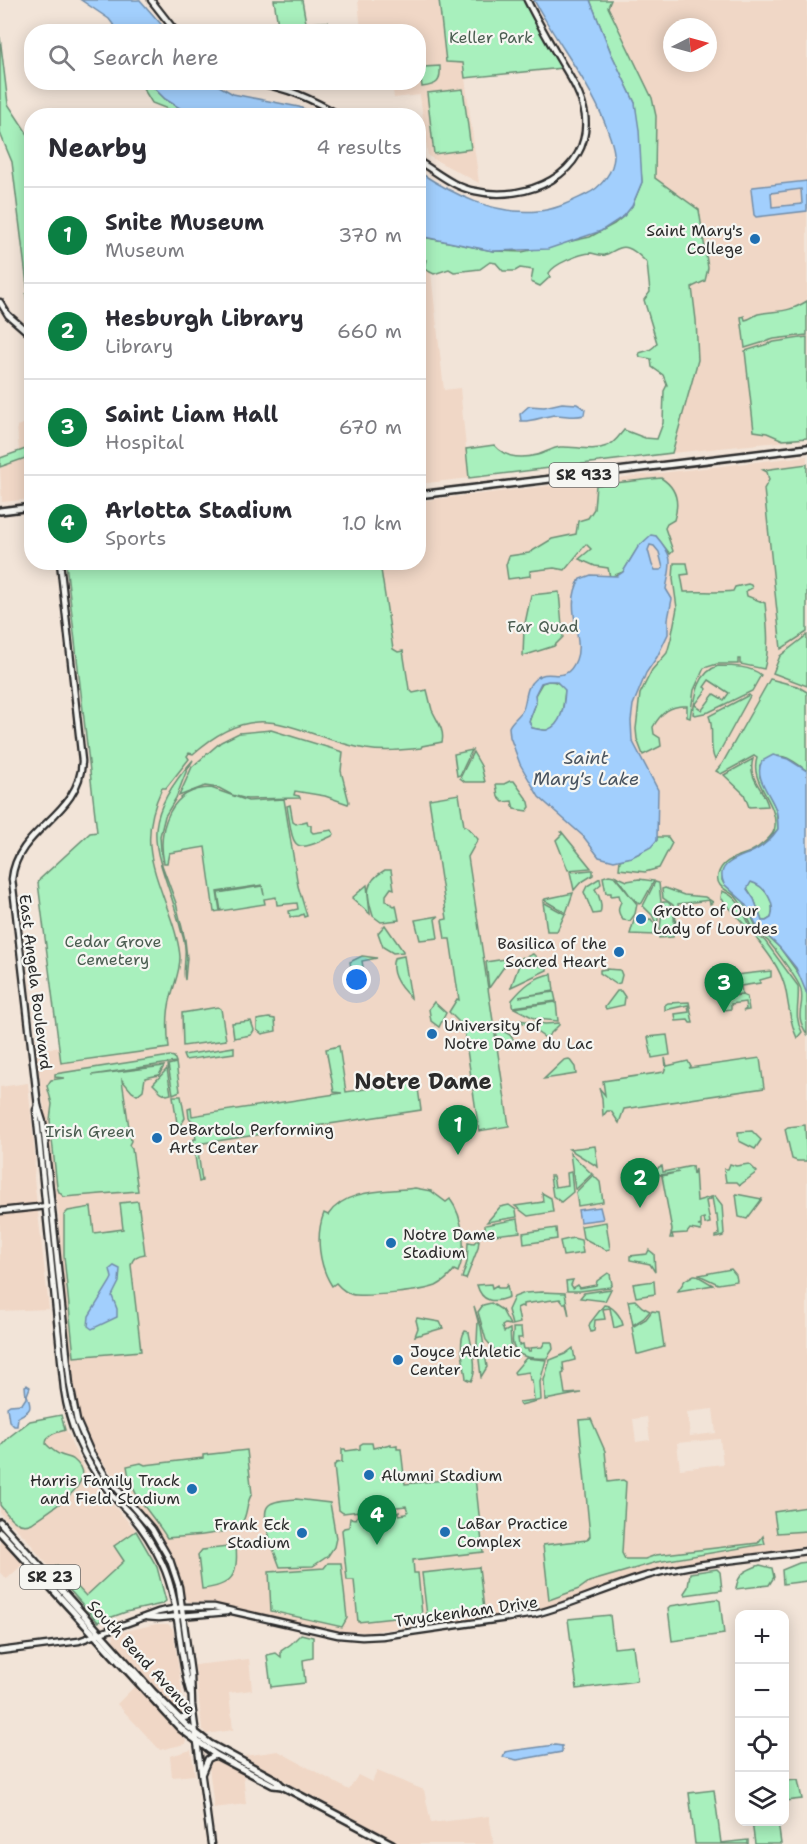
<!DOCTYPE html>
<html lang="en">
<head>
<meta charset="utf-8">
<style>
	body { margin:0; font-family:"Shantell Sans",sans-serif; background:#f2f2f3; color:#2b2b33 }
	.controls { position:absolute; right:18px; bottom:18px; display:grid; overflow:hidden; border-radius:12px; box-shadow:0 3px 15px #0003 }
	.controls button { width:54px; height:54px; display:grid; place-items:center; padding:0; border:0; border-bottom:2px solid #e1e1e2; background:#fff; color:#2b2b33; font:30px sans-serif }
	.compass { position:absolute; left:663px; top:18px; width:54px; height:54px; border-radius:50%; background:#fff; box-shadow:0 3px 15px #0003; rotate:84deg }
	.you { position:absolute; left:357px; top:980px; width:21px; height:21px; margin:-15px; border:4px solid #fff; border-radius:50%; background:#1a73e8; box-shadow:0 0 0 9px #1a73e833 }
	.badge { display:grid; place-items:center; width:39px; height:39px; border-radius:50%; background:#0b8043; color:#fff; font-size:20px; font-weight:700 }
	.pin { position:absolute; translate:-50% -50px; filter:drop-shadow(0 2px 3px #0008) }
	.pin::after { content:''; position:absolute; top:32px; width:21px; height:18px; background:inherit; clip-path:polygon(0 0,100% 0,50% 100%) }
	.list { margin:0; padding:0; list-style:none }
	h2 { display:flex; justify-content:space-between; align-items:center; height:78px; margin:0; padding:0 24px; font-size:26px }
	h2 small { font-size:20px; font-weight:400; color:#7c7c81 }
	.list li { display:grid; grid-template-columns:39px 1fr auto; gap:18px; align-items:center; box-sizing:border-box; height:96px; padding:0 24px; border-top:2px solid #e1e1e2 }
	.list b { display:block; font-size:22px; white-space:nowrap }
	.list p { margin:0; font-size:20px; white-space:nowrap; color:#7c7c81 }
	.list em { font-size:20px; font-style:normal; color:#7c7c81 }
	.icon { flex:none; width:33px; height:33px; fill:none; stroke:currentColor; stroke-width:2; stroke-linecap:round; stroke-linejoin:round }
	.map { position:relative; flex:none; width:807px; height:1844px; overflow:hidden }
	.search { position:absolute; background:#fff; box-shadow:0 3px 15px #0003; left:24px; top:24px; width:402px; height:66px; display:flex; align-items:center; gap:15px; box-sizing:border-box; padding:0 21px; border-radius:24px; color:#7c7c81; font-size:22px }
	.panel { position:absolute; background:#fff; box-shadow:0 3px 15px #0003; left:24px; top:108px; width:402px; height:462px; border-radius:24px }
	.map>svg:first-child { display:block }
	.built { fill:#f0d7c6; fill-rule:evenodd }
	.green { fill:#a8f0bd; stroke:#6a8e74; stroke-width:1.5; fill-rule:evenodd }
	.water { fill:#a2cffd; stroke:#728da9; stroke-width:1.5; fill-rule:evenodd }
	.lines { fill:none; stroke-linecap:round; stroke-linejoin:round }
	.tertiary-casing { stroke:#2b2b2b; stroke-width:9 }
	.secondary-casing { stroke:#2b2b2b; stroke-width:9 }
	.primary-casing { stroke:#2b2b2b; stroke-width:10 }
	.tertiary { stroke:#f6f6f2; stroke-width:4.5 }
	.secondary { stroke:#f6f6f2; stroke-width:4.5 }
	.primary { stroke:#f6f6f2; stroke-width:5 }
	.poi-dot { fill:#1f6fb2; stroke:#f6f6f2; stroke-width:2 }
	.labels { text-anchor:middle; stroke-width:4.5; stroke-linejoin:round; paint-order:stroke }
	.shield { fill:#f6f6f2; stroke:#686867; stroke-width:1.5 }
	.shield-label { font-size:15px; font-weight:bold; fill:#2b2b2b }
	.park-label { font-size:16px; fill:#4a5c50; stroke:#f6f6f2 }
	.poi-label { font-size:16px; fill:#2b2b2b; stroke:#f6f6f2; text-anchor:start }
	.street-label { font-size:16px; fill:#2b2b2b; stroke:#f6f6f2 }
	.water-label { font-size:18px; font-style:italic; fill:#495460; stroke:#f6f6f2 }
	.district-label { font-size:22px; font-weight:bold; fill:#2b2b2b; stroke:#f6f6f2 }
</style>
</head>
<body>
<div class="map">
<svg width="807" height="1844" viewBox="0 0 807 1844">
	<rect width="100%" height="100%" fill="#f2e4d8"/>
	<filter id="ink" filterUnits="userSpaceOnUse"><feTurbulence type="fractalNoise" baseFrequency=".0167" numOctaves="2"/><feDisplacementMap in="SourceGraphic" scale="12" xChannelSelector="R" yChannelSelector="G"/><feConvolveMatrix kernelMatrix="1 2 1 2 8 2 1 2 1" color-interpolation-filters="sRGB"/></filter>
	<g filter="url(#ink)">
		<g class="built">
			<path d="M358 0H438L446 62 463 63 479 183 428 156 420 95 394 98 392 83 418 82V32L361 31Z"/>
			<path d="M605 0H807V439L672 453 698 360 696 320 692 286 699 210 655 178 657 148 652 98ZM672 27H708V63H672Z"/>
			<path d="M418 236 427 237 444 390 460 388 469 478 419 484Z"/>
			<path d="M31 421V447L19 451 17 426Z"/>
			<path d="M31 456V499L2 502 0 467Z"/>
			<path d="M807 456V1546L670 1565 623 1579 568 1601 528 1612 366 1632 333 1630 209 1602H190L185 1598 171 1557 158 1534 92 1448 77 1410 69 1343 60 1254 59 1218 36 1050 59 1047 38 883 102 874 66 563 418 562 419 501ZM713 1409 716 1433 690 1436 687 1412ZM647 1417 650 1440 636 1442 633 1419ZM720 1439 723 1464 680 1469 677 1443Z"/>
			<path d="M28 1083 35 1157 34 1178 49 1309 0 1311V1087Z"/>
			<path d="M63 1420 73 1447 86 1472 98 1489 134 1528 146 1546 157 1567 166 1598 164 1604 126 1612 98 1622 39 1555 27 1539 0 1513V1452L51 1421Z"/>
			<path d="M0 1538 23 1564 7 1579 0 1573Z"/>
			<path d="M156 1624H168L173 1629 185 1713H179L152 1686 113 1641 114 1635 118 1633Z"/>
			<path d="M249 1659 252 1690 229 1693 233 1730 206 1734 202 1728 195 1665Z"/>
			<path d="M135 1686 186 1740 185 1744 160 1750 117 1704Z"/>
			<path d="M191 1750 195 1775 172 1777 170 1756Z"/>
			<path d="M278 1751 349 1790 358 1775 372 1782 377 1771 424 1790 431 1823 489 1816 494 1844H402L293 1786 244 1756Z"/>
			<path d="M218 1760 243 1773 246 1804 214 1808 209 1767 212 1761Z"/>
		</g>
		<g class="green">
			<path d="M274 0H302L306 23 328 22 329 31H268V27L278 25Z"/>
			<path d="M439 0H524L562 68 465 78 463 63 446 62Z"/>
			<path d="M590 0H611L608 7 652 98 656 116 655 178 699 210 708 268 705 281 692 287 696 320 698 360 672 453 469 478 466 449 494 445C505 458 521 459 537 455 545 453 552 448 560 447 575 446 592 452 607 446 614 444 619 436 624 430L645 438 657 439 663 423 664 391 667 385 663 375 652 367 651 359 640 357 639 353C646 351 653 350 657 343L644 300 650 292 647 263C642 258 635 250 628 248 620 245 613 252 605 255 600 256 597 254 591 253 581 253 554 264 549 273L550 277 540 286 531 282 533 270 520 268 515 271H503L496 263 490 262 480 269 454 272 449 269 434 274 424 269 426 260 419 262 418 236 493 251 522 252 590 237 614 224 624 216 632 206 642 182 635 103 611 53Z"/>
			<path d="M0 37 8 104 31 139V326L29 323 26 294 28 293 12 162 0 133Z"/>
			<path d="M440 66C441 82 438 85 422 87L420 71 423 67Z"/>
			<path d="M140 83H149L165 99 191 115H183L152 103Z"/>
			<path d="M463 89 471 149 434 154 427 93Z"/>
			<path d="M807 301V335L774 339 745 348 741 317 744 316 745 320C751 319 753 316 758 314 779 310 788 313 807 301Z"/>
			<path d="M807 337V438L783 440 767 433 754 431 745 351 774 342Z"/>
			<path d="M31 447V456L0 467V458Z"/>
			<path d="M807 464V632L781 649 764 489 769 480 767 472 763 470Z"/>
			<path d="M661 478C677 488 680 502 674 520L667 524 665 528 673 551 670 554 656 536C637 542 633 557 623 572L610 577 608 568 595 566 579 559 591 549 586 544 565 570 554 568 530 571V576L508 579 506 565 509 556 529 553 552 539 576 534 578 521 588 518 594 509 596 485Z"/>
			<path d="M66 563H380L393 649 398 652 403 651 409 689 413 693 427 690C429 697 430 703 432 710 437 721 445 730 442 742L422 746 421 748C403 750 384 752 366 749 293 735 261 693 193 754L189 753 187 756 189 759 166 788H162C139 838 152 865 169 913 174 927 179 942 180 957 180 972 174 984 171 997 166 1014 167 1031 169 1048L61 1063 38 883 40 879 90 833 97 832Z"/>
			<path d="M674 563H687L689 574 681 575 684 592C701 591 717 593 733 591L735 587 748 584 751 585 752 588 746 591 747 596 765 603C767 623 770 650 764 669L740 664V659H738V664H717L704 668 694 690 690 718 687 717V706C670 705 661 713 653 727L654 734 660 738 661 746 643 755 637 739 636 729 640 694 652 670 667 653 671 639 677 608 673 579Z"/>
			<path d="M559 592 563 637 554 646 523 656 524 628 531 595Z"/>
			<path d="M807 635V686L773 673 780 656Z"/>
			<path d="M718 666C732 666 751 666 761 675L752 691 709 712 695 715 693 714C695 696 698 672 718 666ZM709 680 729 693 724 700 714 694 702 710 695 705 707 689 704 687Z"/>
			<path d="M770 679 797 686 807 692V771C789 757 778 749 760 765V777L776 809 778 829 763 846 755 851 734 858 723 871 722 880 724 884 744 902 756 926 780 948 801 977 807 994V1034C793 1013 805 1008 801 990 800 982 774 948 768 941 764 937 757 934 754 929 747 919 745 907 736 897 729 890 715 888 718 875 722 859 738 857 750 852 758 848 775 836 775 826 777 801 749 782 757 758L754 756 721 774 716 771 722 764Z"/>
			<path d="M548 681C555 681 562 683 565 690 563 704 564 725 547 730 543 731 537 729 532 728L529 722 536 703 535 695 542 683Z"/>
			<path d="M749 695 750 696 715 760C708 746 715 730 709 716Z"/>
			<path d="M271 730 343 752 341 771 349 802 348 804 325 796 295 791 294 795 299 796 300 798 247 799 232 795 219 788 205 786 179 796 192 767 221 742 239 733Z"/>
			<path d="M472 750 460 775 457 776 454 754Z"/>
			<path d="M473 752 481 766 485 782H465L460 778Z"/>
			<path d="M753 759C747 779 764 788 768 806L749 807 744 794 724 775Z"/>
			<path d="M193 760 186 772 176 798 165 816 160 836 162 865 176 903 185 940 187 958 185 980C183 973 185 965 185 957 186 948 184 939 181 930 162 853 130 831 193 760Z"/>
			<path d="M510 781H514L529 802 530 807 527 811 514 809 512 801 503 802 498 797 496 784H504Z"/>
			<path d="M211 788 248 801 284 799 298 886 307 916 304 917 303 914 299 916 290 917 289 911 298 909 297 903 277 905 276 897 264 899 265 904 221 911 218 893 262 886 264 895 262 885 217 892 220 911 214 912 205 847 169 853 167 863H164C157 829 170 788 211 788Z"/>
			<path d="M459 794 464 826H466L478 839 468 857 509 1126 479 1131 463 1023H460L449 1012 457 999 459 1000 450 939H445L442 920 447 919 429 799Z"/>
			<path d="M290 805 293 822 296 824 307 821 308 825H311V831L313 833 332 830 334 834 332 836C291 855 294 849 287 806Z"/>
			<path d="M561 831 591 868 568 870 556 840 562 834Z"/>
			<path d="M657 837H668L672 843 659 868 645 872 619 869 620 860C633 857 648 850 657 840Z"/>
			<path d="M385 870H391L394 889 391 888 386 895V901L394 906 396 905 399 920 381 922 373 916C366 894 364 882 385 870Z"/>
			<path d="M591 870H593V875L580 883 574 890 570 872Z"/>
			<path d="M609 875 614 876 637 904 635 914 630 921 623 920C618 913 617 909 621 902L619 895 611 896V893H606L603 877Z"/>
			<path d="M616 876 627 881 639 879 654 881 642 903 639 904 629 894Z"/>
			<path d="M600 878 601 884 595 889C599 894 603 906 600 913L593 914 584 892 587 886Z"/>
			<path d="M655 882 659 883 661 902 657 925 652 915 643 906Z"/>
			<path d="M751 882C766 886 776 904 771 918L766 921H762L754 899 747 888Z"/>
			<path d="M367 885 370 914 352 898Z"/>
			<path d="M665 888 684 895 705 897 713 902 710 904 709 900 678 904V907L674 908 677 926H680L678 929H677L673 905 663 898 662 889Z"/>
			<path d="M722 891C740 897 743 914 752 929L750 931 721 898Z"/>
			<path d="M573 893 566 913 544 900 545 899Z"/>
			<path d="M543 902 565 914 557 931H547Z"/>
			<path d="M663 902H668C677 910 674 927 673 937L659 938Z"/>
			<path d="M439 916 435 919 438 938 420 940 415 920Z"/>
			<path d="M635 917 639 920 651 919 657 928 656 935 630 934Z"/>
			<path d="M385 925 403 951V952L393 953 383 947 378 933Z"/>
			<path d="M758 936 765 941 798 986C800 1003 793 1016 802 1032L797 1038C789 1021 789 1004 785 987 780 968 768 953 756 938Z"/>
			<path d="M533 954 547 967V970L511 987 522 957 545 968 526 957Z"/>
			<path d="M362 956 377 958 362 961 366 985 356 986C356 977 351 971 350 962Z"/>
			<path d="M404 956 411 998C400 988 389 974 394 958Z"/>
			<path d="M505 959 506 964 489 988 486 962Z"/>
			<path d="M606 969 620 970 622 975 620 983 616 984 600 973V970Z"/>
			<path d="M771 971V977L760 980V983L741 986 742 994 722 996 718 977Z"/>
			<path d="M552 974 554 991 519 997 554 992 556 1001 513 1007 512 1006V1000C522 988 534 976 552 974Z"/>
			<path d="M617 991H621L625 997 624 1005 606 1009 605 1007Z"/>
			<path d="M742 995 747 997 749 1010 743 1011 746 1009 745 1002 731 1004V1009L724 1010 723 997Z"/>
			<path d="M434 1002 446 1013 439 1027 431 1021 429 1009Z"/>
			<path d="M556 1002 558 1021 536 1019 514 1008Z"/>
			<path d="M689 1002 693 1023H690L688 1020 676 1021 675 1014 689 1012 688 1005 665 1010V1005L668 1003Z"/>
			<path d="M218 1007 221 1009 226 1040 183 1046 182 1013Z"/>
			<path d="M269 1018 275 1019 276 1031 262 1034 257 1030V1020Z"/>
			<path d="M519 1020 545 1024 559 1023V1025L547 1037H544Z"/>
			<path d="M251 1021 254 1030 251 1035 234 1038 232 1023Z"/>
			<path d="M495 1026 510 1035 516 1043 499 1046Z"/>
			<path d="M667 1035 670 1055 652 1058 648 1037Z"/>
			<path d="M339 1046 346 1092 417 1081 421 1110 197 1144 202 1181 199 1182 193 1143 194 1139H196L193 1121 189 1118 188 1109 191 1108 192 1116 342 1093 334 1092 326 1049Z"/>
			<path d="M234 1047V1053L185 1060 183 1055Z"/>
			<path d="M170 1056 174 1057 176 1062 92 1075 164 1066 159 1075 145 1078 143 1090 137 1095 132 1092 122 1080 131 1141 129 1145 132 1149 138 1191 64 1197 59 1192 57 1187 50 1120 52 1104 47 1086 51 1080 64 1078 55 1077V1074Z"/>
			<path d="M665 1058 667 1066 688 1061 691 1067 689 1068 760 1058 764 1088 624 1109 619 1123 611 1111H607L603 1116 602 1098 599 1088 605 1095 603 1081 664 1072 666 1067Z"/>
			<path d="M569 1059 575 1067 576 1074 544 1079 564 1060Z"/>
			<path d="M176 1063 180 1091 173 1094 168 1065Z"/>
			<path d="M167 1069 171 1094 167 1095 161 1092 153 1084Z"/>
			<path d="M173 1096H181L185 1118 182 1123 183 1129 178 1130Z"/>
			<path d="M805 1125 807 1161H797L792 1159 785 1129 788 1127Z"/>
			<path d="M752 1131 761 1140 755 1149 739 1141 738 1132Z"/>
			<path d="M595 1146 598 1167 569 1149Z"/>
			<path d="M570 1153 592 1174 576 1189H575Z"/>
			<path d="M730 1164 736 1166 749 1164 757 1172 740 1185 737 1182H726L724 1169H728Z"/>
			<path d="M662 1166 663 1172 692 1166 693 1175 695 1169 697 1201 711 1197V1199L706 1201 710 1223 705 1224 704 1218 701 1219V1225L698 1226H701V1231L690 1229 687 1233 672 1234 673 1238H670L672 1230 662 1176 679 1172 660 1175 655 1172 659 1167Z"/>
			<path d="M571 1172 573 1192 561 1202 553 1196 550 1176H553L555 1187 568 1185 567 1173Z"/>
			<path d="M593 1175 600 1182 603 1202 578 1206 576 1192Z"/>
			<path d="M415 1188 431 1191 446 1202 450 1199C464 1218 467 1251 458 1272L454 1270C449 1277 444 1282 436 1286 420 1292 372 1296 356 1295 349 1295 341 1289 336 1283L332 1286C319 1266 315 1236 324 1213L328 1215C346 1188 386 1192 415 1188Z"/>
			<path d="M542 1193 551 1198 553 1212 528 1216 515 1206 543 1202Z"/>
			<path d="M736 1194 762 1199 747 1219 739 1217Z"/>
			<path d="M715 1196 722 1205 724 1234 723 1236 716 1238V1236L719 1235 717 1215H715L712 1197Z"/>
			<path d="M138 1201 145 1254C138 1255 133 1257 131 1265L141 1351 74 1357 64 1256V1215L68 1211 91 1207 94 1233 123 1229 120 1203Z"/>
			<path d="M509 1205 516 1210 517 1217 487 1222 500 1207Z"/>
			<path d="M518 1219 520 1232 486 1236 485 1225Z"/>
			<path d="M606 1222 610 1249 606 1250 583 1238 581 1226Z"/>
			<path d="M556 1228 557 1239 524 1244 523 1233Z"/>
			<path d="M573 1238 581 1240 583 1253 563 1256 560 1241Z"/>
			<path d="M477 1240H479L478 1248 466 1279 462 1278 467 1262 468 1242 474 1243Z"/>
			<path d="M649 1250 654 1254 655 1272 650 1264 630 1260V1256L647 1254Z"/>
			<path d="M731 1269 736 1275 737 1281 718 1284 699 1275Z"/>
			<path d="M608 1273 610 1274 612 1284 610 1287 580 1291H567L566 1281 573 1280 571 1285 573 1288 578 1285 580 1288 596 1285 597 1281Z"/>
			<path d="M694 1275H696L713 1285 678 1291 685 1280Z"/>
			<path d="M654 1281 655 1294 636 1297 633 1284Z"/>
			<path d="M491 1284 492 1288 497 1285 498 1288H505L507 1285 509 1297C494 1303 482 1303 477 1285Z"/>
			<path d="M611 1289 605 1301 580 1298 584 1293Z"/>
			<path d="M542 1292 565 1293 569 1316 566 1303H563L560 1299 523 1304V1307L521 1306 517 1308 520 1323 512 1325 508 1310 514 1297 525 1293Z"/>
			<path d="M635 1300 642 1307 650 1311 644 1318 633 1325 628 1301Z"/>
			<path d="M491 1303 502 1310 510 1325 505 1324 502 1326 504 1332 510 1329 511 1345 501 1357 486 1340 478 1312 483 1305Z"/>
			<path d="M604 1305C612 1305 621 1316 623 1325L614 1328 610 1308 603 1309 605 1319 595 1320 594 1331 591 1332 589 1326 590 1323Z"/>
			<path d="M474 1306 481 1327 487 1367 481 1377 477 1342 478 1321Z"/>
			<path d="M652 1311 659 1312 664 1347 639 1354H637L632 1327 646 1319Z"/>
			<path d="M417 1318 440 1322 443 1328 415 1336 418 1328 416 1320Z"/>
			<path d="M513 1328H521L522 1338H518L519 1345 523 1344 524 1349H528V1351H531L530 1348 542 1347 545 1342H552L553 1349 547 1358C535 1359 517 1358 513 1345 511 1338 514 1334 513 1328Z"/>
			<path d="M465 1331 469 1332C471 1346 479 1369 471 1381L466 1379C465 1365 457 1343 465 1331Z"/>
			<path d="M573 1348 575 1360 563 1363 564 1373 562 1374 565 1394 581 1393 545 1400 544 1380 550 1360 565 1354Z"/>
			<path d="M526 1358 546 1360 540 1382 541 1400 520 1405 519 1402 534 1400 532 1380H530L529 1372 515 1374 514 1372Z"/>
			<path d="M61 1415 65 1430C57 1433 46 1434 46 1444 50 1448 56 1453 61 1455 65 1457 71 1457 74 1460 102 1483 47 1511 32 1523 17 1530 8 1515 0 1505V1447L9 1437 30 1421Z"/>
			<path d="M591 1419 605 1451 608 1482 623 1480 626 1482 622 1553 625 1559H645L656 1555 758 1543 763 1536 765 1544 657 1562 589 1582 579 1589 549 1600 543 1545 587 1540 590 1536 579 1420Z"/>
			<path d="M363 1443H372L373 1448 391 1444V1446L397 1445V1449H401L405 1484 475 1477 483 1552 413 1560 414 1573H418L422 1615 358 1622 354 1580H347L342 1530 344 1528 349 1527 350 1518 356 1519 357 1516C363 1512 374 1512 381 1512V1515L382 1511H388L393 1515 399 1512V1515L406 1514 408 1512 406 1506 379 1509 372 1506 368 1510 343 1513 339 1510 334 1466 336 1463 342 1462V1449H345L346 1451 360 1449V1445Z"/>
			<path d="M247 1450 252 1494C246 1502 248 1512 243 1521 232 1536 185 1536 167 1538 151 1511 131 1498 127 1466L141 1463 145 1465 203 1458V1455Z"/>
			<path d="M296 1499 330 1503 336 1538 334 1547 328 1556 313 1566 280 1567C276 1556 259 1516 268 1506 273 1500 288 1500 296 1499Z"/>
			<path d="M807 1507V1531L777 1533 774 1512Z"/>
			<path d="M136 1531 157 1567 166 1601 162 1604 126 1612 98 1622 52 1570 57 1565 86 1596 124 1561 114 1546Z"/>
			<path d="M236 1546C239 1576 231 1586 202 1589L198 1555 202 1550Z"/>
			<path d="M807 1562V1581L783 1584 782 1570 799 1563Z"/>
			<path d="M328 1563H341L347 1618 342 1627 271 1611 269 1572 324 1568Z"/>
			<path d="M760 1565 772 1568 774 1577 769 1585 736 1589C738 1573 746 1570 760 1565Z"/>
			<path d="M479 1567 484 1609 427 1616 422 1573Z"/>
			<path d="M717 1569 720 1572 722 1590 685 1595 684 1593 688 1587 690 1573Z"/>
			<path d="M717 1599 720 1601 724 1634 672 1641 668 1608 670 1606Z"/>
			<path d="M610 1615 614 1648 633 1646 637 1679 636 1681 577 1689 568 1619Z"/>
			<path d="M301 1634 313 1637V1658L303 1660 305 1683 271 1687 267 1655 276 1653 281 1657V1651L291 1644Z"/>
			<path d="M798 1780 802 1799 785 1801V1781Z"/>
			<path d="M714 1790 721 1843 748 1840V1844H695L689 1793Z"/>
			<path d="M752 1822H778L781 1844H755Z"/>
		</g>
		<g class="water">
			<path d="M81 0H140L167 31H118L109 19Z"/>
			<path d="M534 0H590L611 53 635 103 639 130 642 182 632 206 624 216 601 231 548 249 493 251 419 236V172C454 195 494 215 538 211 555 210 570 202 585 195 601 188 615 171 614 153 613 143 608 132 605 123 587 78 556 42 534 0Z"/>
			<path d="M149 83H214L233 94 299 107 319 115H191L165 99Z"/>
			<path d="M807 181V211L756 217 754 215 751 189 753 187ZM801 189 802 204 772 207 771 193Z"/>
			<path d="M562 403 577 404 585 409 584 415C575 418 565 415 555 415 544 416 532 422 521 421L520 414 529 406 544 407Z"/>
			<path d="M651 535 656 536C675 558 671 562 666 589L672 599 668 619V634L657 657 646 673 633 705 631 721 632 740 658 790 657 840 651 847 632 857 614 861 599 857 583 836 539 797 520 764 510 737 509 727C512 720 520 716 523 709 527 699 525 687 535 679 550 666 565 687 576 660 585 638 563 608 580 579L591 575 617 576 623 572 638 547ZM650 545 654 546 659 552 663 568 661 570H655L652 565 648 550ZM548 681H556L565 690C564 704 563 725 547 730 543 731 537 729 532 728L529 721 536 703 535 695 541 683Z"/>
			<path d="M773 755 788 759 807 771V994L796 968 780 948 767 935 760 931 744 902 724 884C714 862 741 858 754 851 764 846 772 838 778 829 778 822 778 816 776 810 771 794 753 778 762 761ZM751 882C766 886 776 904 771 918L766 921H762L754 899 747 889Z"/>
			<path d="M600 1207 603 1219 580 1222 578 1210Z"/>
			<path d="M114 1266 120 1269 119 1282 112 1296 117 1309V1317L92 1329 88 1326 89 1316 110 1282 112 1278 110 1269Z"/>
			<path d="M27 1385 30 1387 27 1395C32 1408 32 1410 18 1417L17 1426H14L9 1421 7 1407 10 1405 22 1404 26 1398 25 1386Z"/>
			<path d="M555 1745 562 1746V1752L517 1760 503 1757 505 1752 510 1751Z"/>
		</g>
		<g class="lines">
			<g class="tertiary-casing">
				<g id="tertiary">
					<path d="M151 0 176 32"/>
					<path d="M252 82C286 87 312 99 341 116"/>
					<path d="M418 161C437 172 453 187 475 191 525 203 592 175 585 115 582 96 572 80 563 65 550 43 538 22 527 0"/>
					<path d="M0 302 8 315 32 336"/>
					<path d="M0 1211 48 1206"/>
					<path d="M146 1617 159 1618 227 1612"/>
					<path d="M0 1651 79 1641 158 1612 183 1607H214L338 1635 362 1637 382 1636 535 1614C578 1603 618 1582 661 1572 709 1561 758 1558 807 1551"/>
				</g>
			</g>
			<g class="secondary-casing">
				<g id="secondary">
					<path d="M60 562 82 761C80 817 17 827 12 879L38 1106 43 1122 70 1385 77 1421 91 1453 105 1475 152 1529 170 1560 179 1587 191 1675 192 1705 211 1844"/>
					<path d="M38 1106 36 1110 64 1389C69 1425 84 1460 107 1489 114 1499 124 1507 132 1516 144 1530 154 1546 162 1563 181 1603 177 1650 190 1693"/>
					<path d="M180 1719 187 1717 191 1711"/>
					<path d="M202 1773 208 1759 216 1755"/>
				</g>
			</g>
			<g class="primary-casing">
				<g id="primary">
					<path d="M418 495 807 448"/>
					<path d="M0 511 32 507"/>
					<path d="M0 1522 153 1692 187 1726 210 1744 276 1780 282 1786 392 1844"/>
					<path d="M0 1532 181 1729 216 1755 273 1785 282 1786"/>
				</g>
			</g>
			<use href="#tertiary" class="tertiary"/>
			<use href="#secondary" class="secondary"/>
			<use href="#primary" class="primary"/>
		</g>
	</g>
	<g class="poi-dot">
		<circle cx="755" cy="239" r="6"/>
		<circle cx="641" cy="919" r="6"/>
		<circle cx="619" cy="952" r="6"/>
		<circle cx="432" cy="1034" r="6"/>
		<circle cx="157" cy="1138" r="6"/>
		<circle cx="391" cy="1243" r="6"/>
		<circle cx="398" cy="1360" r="6"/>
		<circle cx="369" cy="1475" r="6"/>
		<circle cx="192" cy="1489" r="6"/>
		<circle cx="445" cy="1532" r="6"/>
		<circle cx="302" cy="1533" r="6"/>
	</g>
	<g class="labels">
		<g class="shield">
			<rect x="549.5" y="463" width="69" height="24" rx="4.5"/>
			<rect x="20" y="1565" width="60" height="24" rx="4.5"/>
		</g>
		<g class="shield-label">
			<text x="584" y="480">SR 933</text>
			<text x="50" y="1582">SR 23</text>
		</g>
		<g class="park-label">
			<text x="491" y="43">Keller Park</text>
			<text x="543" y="632">Far Quad</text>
			<text x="113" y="947">Cedar Grove<tspan x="113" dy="18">Cemetery</tspan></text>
			<text x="90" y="1137">Irish Green</text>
		</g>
		<g class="poi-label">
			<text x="743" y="236" text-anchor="end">Saint Mary's<tspan x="743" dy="18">College</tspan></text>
			<text x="653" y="916">Grotto of Our<tspan x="653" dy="18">Lady of Lourdes</tspan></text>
			<text x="607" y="949" text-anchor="end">Basilica of the<tspan x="607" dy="18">Sacred Heart</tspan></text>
			<text x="444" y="1031">University of<tspan x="444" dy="18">Notre Dame du Lac</tspan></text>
			<text x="169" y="1135">DeBartolo Performing<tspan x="169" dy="18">Arts Center</tspan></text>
			<text x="403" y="1240">Notre Dame<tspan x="403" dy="18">Stadium</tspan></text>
			<text x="410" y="1357">Joyce Athletic<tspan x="410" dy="18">Center</tspan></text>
			<text x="381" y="1481">Alumni Stadium</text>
			<text x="180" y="1486" text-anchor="end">Harris Family Track<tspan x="180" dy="18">and Field Stadium</tspan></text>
			<text x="457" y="1529">LaBar Practice<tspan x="457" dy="18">Complex</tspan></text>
			<text x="290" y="1530" text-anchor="end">Frank Eck<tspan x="290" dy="18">Stadium</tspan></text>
		</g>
		<g class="street-label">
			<text transform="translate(36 982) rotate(83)" y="6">East Angela Boulevard</text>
			<text transform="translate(466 1611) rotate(-8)" y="6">Twyckenham Drive</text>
			<text transform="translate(142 1657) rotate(47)" y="6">South Bend Avenue</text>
		</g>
		<g class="water-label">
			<text x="586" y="764">Saint<tspan x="586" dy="21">Mary's Lake</tspan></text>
		</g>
		<g class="district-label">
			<text x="423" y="1089">Notre Dame</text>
		</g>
	</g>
</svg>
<div class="controls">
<button>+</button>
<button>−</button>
<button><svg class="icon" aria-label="locate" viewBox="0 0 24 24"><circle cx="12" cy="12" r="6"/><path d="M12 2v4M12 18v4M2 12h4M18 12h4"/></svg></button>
<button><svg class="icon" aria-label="layers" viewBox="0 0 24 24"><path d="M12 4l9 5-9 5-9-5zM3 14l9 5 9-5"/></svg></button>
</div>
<svg class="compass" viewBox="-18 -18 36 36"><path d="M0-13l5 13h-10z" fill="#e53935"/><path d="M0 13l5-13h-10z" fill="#7c7c81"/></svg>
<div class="you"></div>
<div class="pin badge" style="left:458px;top:1155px">1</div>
<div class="pin badge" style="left:640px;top:1208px">2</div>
<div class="pin badge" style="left:724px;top:1013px">3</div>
<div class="pin badge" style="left:377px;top:1545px">4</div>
<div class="search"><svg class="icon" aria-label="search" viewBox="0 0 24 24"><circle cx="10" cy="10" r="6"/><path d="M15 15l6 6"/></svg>Search here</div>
<section class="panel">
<h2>Nearby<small>4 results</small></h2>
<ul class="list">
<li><span class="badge">1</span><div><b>Snite Museum</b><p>Museum</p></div><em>370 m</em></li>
<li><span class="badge">2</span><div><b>Hesburgh Library</b><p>Library</p></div><em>660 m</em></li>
<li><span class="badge">3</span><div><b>Saint Liam Hall</b><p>Hospital</p></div><em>670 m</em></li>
<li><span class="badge">4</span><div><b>Arlotta Stadium</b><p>Sports</p></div><em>1.0 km</em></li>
</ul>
</section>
</div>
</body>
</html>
